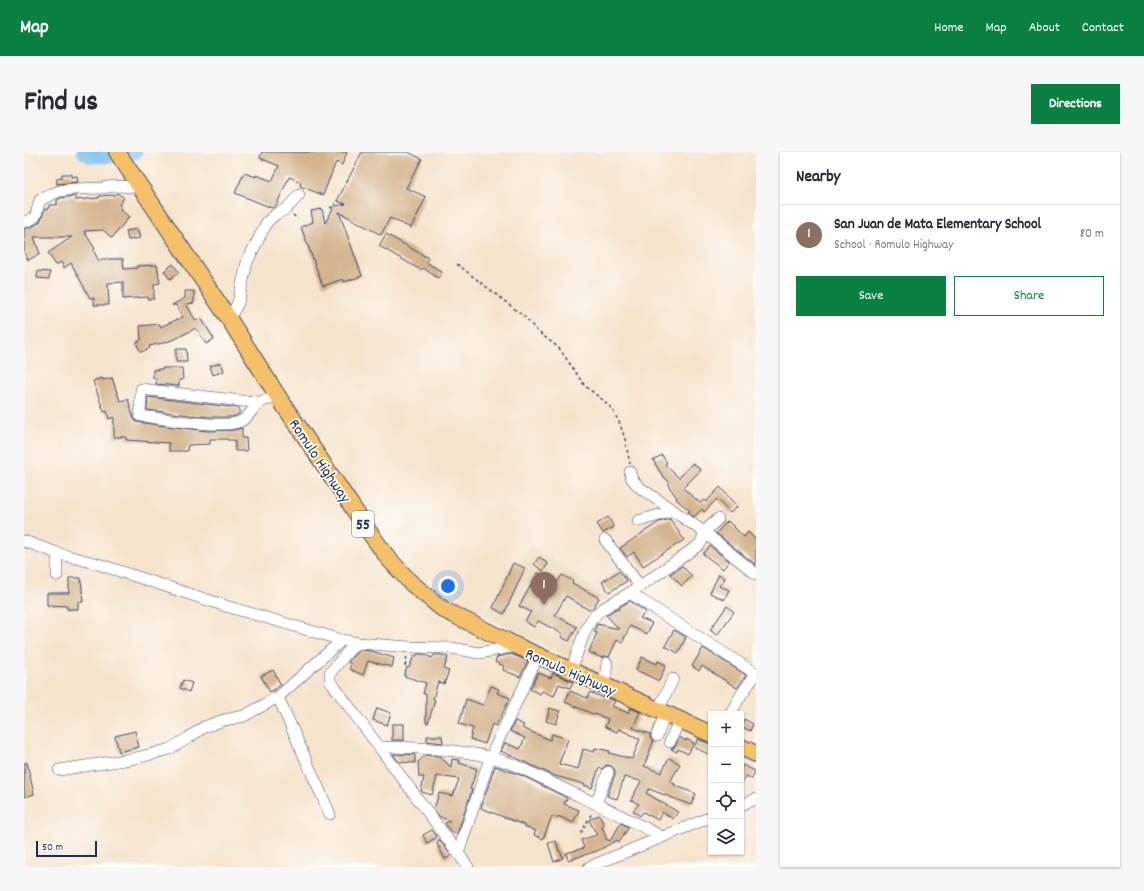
<!DOCTYPE html>
<html lang="en">
<head>
<meta charset="utf-8">
<style>
	body { margin:0; font-family:Dekko,sans-serif; background:#f7f7f7; color:#2b2b33 }
	.controls { position:absolute; right:12px; bottom:12px; display:grid; overflow:hidden; border-radius:0px; box-shadow:0 1px 3px #0004 }
	.controls button { width:36px; height:36px; display:grid; place-items:center; padding:0; border:0; border-bottom:1px solid #e1e1e2; background:#fff; color:#2b2b33; font:20px sans-serif }
	.scale { position:absolute; left:12px; bottom:10px; width:61px; box-sizing:border-box; padding-left:4px; border:2px solid #1b2f5e; border-top:0; font-size:11px; line-height:14px; white-space:nowrap; color:#1b2f5e; -webkit-text-stroke:3px #fdfcf7; paint-order:stroke }
	.you { position:absolute; left:424px; top:434px; width:14px; height:14px; margin:-10px; border:3px solid #fff; border-radius:50%; background:#1a73e8; box-shadow:0 0 0 6px #1a73e833 }
	.badge { display:grid; place-items:center; width:26px; height:26px; border-radius:50%; background:#0b8043; color:#fff; font-size:13px; font-weight:700 }
	.pin { position:absolute; translate:-50% -33px; filter:drop-shadow(0 1px 2px #0008) }
	.pin::after { content:''; position:absolute; top:21px; width:14px; height:12px; background:inherit; clip-path:polygon(0 0,100% 0,50% 100%) }
	.list { margin:0; padding:0; list-style:none }
	h2 { display:flex; justify-content:space-between; align-items:center; height:52px; margin:0; padding:0 16px; font-size:17px }
	h2 small { font-size:13px; font-weight:400; color:#7c7c81 }
	.list li { display:grid; grid-template-columns:26px 1fr auto; gap:12px; align-items:center; box-sizing:border-box; height:60px; padding:0 16px; border-top:1px solid #e1e1e2 }
	.list b { display:block; font-size:15px; white-space:nowrap }
	.list p { margin:0; font-size:13px; white-space:nowrap; color:#7c7c81 }
	.list em { font-size:13px; font-style:normal; color:#7c7c81 }
	.actions { display:flex; gap:8px; padding:12px 16px }
	.actions a { flex:1; padding:9px 0; border:1px solid #0b8043; border-radius:0px; text-align:center; font-size:14px; color:#0b8043 }
	.actions .main { background:#0b8043; color:#fff }
	.icon { flex:none; width:22px; height:22px; fill:none; stroke:currentColor; stroke-width:2; stroke-linecap:round; stroke-linejoin:round }
	.map { position:relative; flex:none; width:732px; height:715px; overflow:hidden; border-radius:0px }
	header { display:flex; align-items:center; gap:24px; box-sizing:border-box; height:56px; padding:0 20px; background:#0b8043; color:#fff }
	header strong { font-size:19px }
	nav { display:flex; gap:22px; margin-inline-start:auto; font-size:14px }
	.intro { display:flex; align-items:center; justify-content:space-between; box-sizing:border-box; height:96px; padding:0 24px }
	h1 { margin:0; font-size:28px }
	.button { padding:10px 18px; border-radius:0px; background:#0b8043; color:#fff; font-size:14px; font-weight:700 }
	main { display:flex; gap:24px; padding:0 24px }
	aside { flex:1; background:#fff; border-radius:0px; box-shadow:0 1px 3px #0004 }
	.map>svg:first-child { display:block }
	.built { fill:#ebd8ba }
	.lines { fill:none; stroke-linecap:round; stroke-linejoin:round }
	.river { stroke:#76baec; stroke-width:15 }
	.building { fill:#d4b48d }
	.minor-casing { stroke:#3c4a6e; stroke-width:12 }
	.highway-casing { stroke:#3c4a6e; stroke-width:18 }
	.path { stroke:#3c4a6e; stroke-width:1.5; stroke-dasharray:3 3; stroke-linecap:butt }
	.minor { stroke:#fff; stroke-width:11 }
	.highway { stroke:#f4c16a; stroke-width:16 }
	.labels { text-anchor:middle; stroke-width:3.5; stroke-linejoin:round; paint-order:stroke }
	.shield { fill:#fdfcf7; stroke:#5f6c8c; stroke-width:1 }
	.shield-label { font-size:15px; font-weight:bold; fill:#1b2f5e }
	.street-label { font-size:16px; fill:#1b2f5e; stroke:#fdfcf7 }
</style>
</head>
<body>
<header>
<strong>Map</strong>
<nav><a>Home</a><a>Map</a><a>About</a><a>Contact</a></nav>
</header>
<div class="intro"><h1>Find us</h1><a class="button">Directions</a></div>
<main>
<div class="map">
<svg width="732" height="715" viewBox="0 0 732 715">
	<rect width="100%" height="100%" fill="#fdfcf7"/>
	<filter id="ink" filterUnits="userSpaceOnUse"><feTurbulence type="fractalNoise" baseFrequency=".025" numOctaves="2"/><feDisplacementMap in="SourceGraphic" scale="8" xChannelSelector="R" yChannelSelector="G"/><feConvolveMatrix kernelMatrix="1 2 1 2 8 2 1 2 1" color-interpolation-filters="sRGB"/></filter>
	<filter id="wash" filterUnits="userSpaceOnUse"><feTurbulence type="fractalNoise" baseFrequency=".012" numOctaves="4" result="noise"/><feDisplacementMap in="SourceGraphic" scale="16" xChannelSelector="R" yChannelSelector="G"/><feGaussianBlur stdDeviation="0.9" result="paint"/><feColorMatrix in="noise" values="0 0 0 0 0 0 0 0 0 0 0 0 0 0 0 0 0 1.4 0 .05"/><feComposite in="paint" operator="in"/></filter>
	<g filter="url(#wash)">
		<rect width="100%" height="100%" fill="#f6e3cc"/>
		<path class="built" d="M507 393 583 446 567 460 549 507 459 463Z"/>
		<g class="lines">
			<path class="river" d="M60 0 68 4 101 3 111 0"/>
		</g>
		<g id="blocks">
			<g class="building">
				<path d="M238 0H323L318 13 312 10 299 43 276 34 277 30 265 25 252 54 248 56 211 41 220 21 232 25V23L248 29 255 14 236 6Z"/>
				<path d="M338 0H384L398 7 382 36 402 45 387 76 366 66 357 83 315 60 338 124 320 130 319 127 299 134 277 75 289 70 287 59 298 57 301 71 309 57 306 55H310L311 51 312 54 322 52 313 49Z"/>
				<path d="M38 22H47V25L53 24 54 30 33 32V26L38 25Z"/>
				<path d="M93 41 100 46 95 53 98 55 96 57 105 65 88 86 79 78 60 79 71 97 69 98 75 109 78 107H99L100 117 113 116V114L133 113 136 131 130 132V147H124V145L99 147V130L84 131 85 153H70V146H66L47 111 40 116 37 110 32 113 24 101 48 85H10L16 102 4 108 0 100V77L8 75 16 70 21 57H25V53H33V48L37 46 52 44V48L75 46V44L91 43Z"/>
				<path d="M113 77 116 86 104 88 102 79Z"/>
				<path d="M362 82 404 106 402 110 418 120 414 126 399 116 397 118 355 94Z"/>
				<path d="M149 112 155 120 146 127 140 119Z"/>
				<path d="M14 119 26 120 25 127 13 126Z"/>
				<path d="M161 139H170V151L162 152 172 169 177 166 190 187 182 192 172 176 151 187 139 191 125 194 126 196 117 200 112 191 117 188 116 174 136 172V175L159 165 152 153H148L161 146Z"/>
				<path d="M152 197H162L163 210H152Z"/>
				<path d="M197 211 200 219 189 223 186 214Z"/>
				<path d="M138 216H158L159 228H155V234L132 232V226H129V218L138 217Z"/>
				<path d="M78 226 79 228 88 226 96 249 104 247 110 267 112 270 183 279 209 278 218 276V286H222L223 299H211V288H203V287H186V292L164 293 163 299H145V291L102 288V285H90V265L85 267 83 259 80 260 69 229Z"/>
				<path d="M124 245 215 256V262L208 265H184L123 258Z"/>
				<path d="M638 303 643 311 641 313 655 326 669 311 677 318 659 336 676 351 680 348 682 350 696 335 713 355 706 361 693 347 680 360 678 357 670 365 664 360 666 359 652 347 653 346 644 333 646 331 638 323 629 308Z"/>
				<path d="M584 365 590 375 579 381 573 372Z"/>
				<path d="M646 367 660 388 619 414 610 400 603 405 596 396 635 370Z"/>
				<path d="M704 369 720 385 724 380 732 388V413L692 381Z"/>
				<path d="M686 394 705 409 699 417 679 402Z"/>
				<path d="M515 405 524 412 519 419 510 412Z"/>
				<path d="M489 411 501 416 480 462 469 456Z"/>
				<path d="M658 414 668 424 658 434 646 422Z"/>
				<path d="M595 419 603 429 585 440 578 430Z"/>
				<path d="M514 421 532 432 538 423 549 429 548 431 575 446 569 456 565 458 542 444 531 463 553 475 545 489 537 485 539 482 514 469 510 475 501 469 507 460 495 454Z"/>
				<path d="M695 422 701 427 695 434 705 438 700 448 686 441Z"/>
				<path d="M45 426H57L59 450H54V457H43V454L23 453V441H45Z"/>
				<path d="M606 449 622 460 616 466 628 471 623 482 606 474 598 491 593 488 585 505 581 504 578 506 565 500 573 481 570 480 573 472 595 477 582 463 593 456 596 458 595 455Z"/>
				<path d="M703 454 710 460 693 483 686 478Z"/>
				<path d="M650 478 662 485 654 501 641 494Z"/>
				<path d="M679 496 722 523 713 536 678 514 675 519 668 514Z"/>
				<path d="M336 498 347 499 370 506 368 515 344 509 339 523 325 517 327 512 324 510Z"/>
				<path d="M393 502H399L408 506 410 503H417L424 505 420 517 425 519 420 532 414 530 409 547 411 548 404 571H402V542H399L402 531 380 524 383 515 385 516 390 504 392 505Z"/>
				<path d="M487 502 504 509 496 525 479 518 480 514 471 510 473 505Z"/>
				<path d="M618 505 633 512 634 509 642 513 635 529 612 518Z"/>
				<path d="M249 518 257 533 246 540 237 524Z"/>
				<path d="M514 521 527 526 529 521 549 530 546 536 535 532 530 544 518 539 516 542 506 537Z"/>
				<path d="M159 528 168 531 165 540 156 536Z"/>
				<path d="M467 534 475 537 473 541 486 546 472 574 468 572 461 592 446 587 449 576 435 572 442 547 459 553Z"/>
				<path d="M546 539 563 546 566 540 580 546V544L591 549 588 554 604 561 606 556 616 560 609 576 626 582V586L629 590 620 614 637 621 645 606 656 612 646 630 651 632 650 633 672 642 667 653 625 637 622 641 654 660 649 667 638 660 634 668 619 660 616 664 609 659 615 652 607 648 617 629 600 625 593 647 583 644 591 622V618L587 614 582 613 578 617 575 616 568 636 560 633V632L531 624 477 599 481 591 496 597 501 586 486 579 491 569 500 573 498 576 526 588 528 582 544 587 535 612 554 617 559 597 570 600 571 596 586 599 585 601 608 607 616 587 595 577 593 580 581 575 584 567 571 562V563L541 550Z"/>
				<path d="M353 556 367 561 363 573 349 568Z"/>
				<path d="M526 556 536 559 532 572 522 569Z"/>
				<path d="M720 567 729 572 726 579 717 574Z"/>
				<rect x="368" y="572" width="12" height="16"/>
				<path d="M111 579 115 595 95 600 91 584Z"/>
				<path d="M403 584H418L419 591 403 589Z"/>
				<path d="M655 585 662 589V587L670 591 664 602 654 597 653 600 647 597 651 595Z"/>
				<path d="M674 587 687 592V596L684 602 670 595Z"/>
				<path d="M369 602 391 603V611L375 610Z"/>
				<path d="M402 603 415 604 427 615 428 607 436 608 435 611 453 617 446 637 448 638 433 682 427 680 421 671 426 669 416 665 410 658 415 641 429 644 435 627 413 624 408 643 398 640 397 639 400 625H395L394 610Z"/>
				<path d="M0 611H3L10 642 0 645Z"/>
				<path d="M719 613 731 619 728 627 722 624 717 633V617Z"/>
				<path d="M471 614 499 624 543 646 540 652 555 658 549 671 534 664 533 666 528 664 519 687 510 683 512 679 500 674V673L457 656Z"/>
				<path d="M575 663 580 673 578 675 582 685V687L586 689 597 671 605 675 595 690 593 688 573 699 544 708 542 701 560 696 557 688 573 683 565 668Z"/>
				<path d="M408 678 413 685 403 691 399 683Z"/>
				<path d="M415 687 427 704 421 707 413 692Z"/>
				<path d="M532 689 535 699H536L539 706 530 710 524 691Z"/>
			</g>
		</g>
	</g>
	<g filter="url(#ink)">
		<use href="#blocks" fill-opacity="0" stroke="#3c4a6e" stroke-width="1"/>
		<g class="lines">
			<g class="minor-casing">
				<g id="minor">
					<path d="M0 70C16 66 11 61 16 48L35 39 50 37 78 36 90 34 117 35"/>
					<path d="M205 167 214 151 223 110 243 70 252 62 262 57 275 43"/>
					<path d="M236 250 218 249 117 237 116 264C137 266 201 278 217 269 226 265 229 254 237 250 241 247 250 247 255 246"/>
					<path d="M606 320 608 327 615 335 680 380 732 422"/>
					<path d="M614 369 650 359"/>
					<path d="M581 388 616 434"/>
					<path d="M0 389 33 401 74 412 205 455 318 488 334 491 385 495 428 496 455 501 493 494"/>
					<path d="M33 401V423"/>
					<path d="M606 441 731 521 732 520"/>
					<path d="M334 491 326 497 306 521V529L434 701"/>
					<path d="M547 519C553 503 557 485 566 470 574 456 594 449 607 440 630 425 652 409 675 393L678 389 680 380 694 367"/>
					<path d="M580 534 583 511"/>
					<path d="M254 545 306 662"/>
					<path d="M634 558 649 527"/>
					<path d="M706 562 717 543 732 522"/>
					<path d="M633 584 641 562"/>
					<path d="M646 590 655 568"/>
					<path d="M356 595C393 595 430 597 466 605 490 611 514 624 536 635 570 651 605 666 638 685"/>
					<path d="M35 618 107 607 128 602 146 597 164 586 180 575 200 568 220 564 254 545 318 488"/>
					<path d="M572 652 584 620"/>
					<path d="M717 653 732 647"/>
					<path d="M444 715 434 701 466 606 514 504"/>
					<path d="M565 715 687 665"/>
				</g>
			</g>
			<g class="highway-casing">
				<g id="highway">
					<path d="M93 0 205 167 255 246 343 377 364 406 387 431 420 458 493 494 687 582"/>
					<path d="M717 595 732 602"/>
				</g>
			</g>
			<g class="path">
				<path d="M269 63 274 67"/>
				<path d="M433 112 501 165 513 179 535 196 561 234 579 248 588 257 596 272 601 287 606 312"/>
				<path d="M381 514 383 504"/>
				<path d="M557 681 568 661"/>
			</g>
			<use href="#minor" class="minor"/>
			<use href="#highway" class="highway"/>
		</g>
	</g>
	<g class="labels">
		<rect class="shield" x="328" y="359" width="22" height="26" rx="3"/>
		<g class="shield-label">
			<text x="339" y="377">55</text>
		</g>
		<g class="street-label">
			<text transform="translate(297 308) rotate(56)" y="6">Romulo Highway</text>
			<text transform="translate(547 519) rotate(24)" y="6">Romulo Highway</text>
		</g>
	</g>
</svg>
<div class="controls">
<button>+</button>
<button>−</button>
<button><svg class="icon" aria-label="locate" viewBox="0 0 24 24"><circle cx="12" cy="12" r="6"/><path d="M12 2v4M12 18v4M2 12h4M18 12h4"/></svg></button>
<button><svg class="icon" aria-label="layers" viewBox="0 0 24 24"><path d="M12 4l9 5-9 5-9-5zM3 14l9 5 9-5"/></svg></button>
</div>
<div class="scale">50 m</div>
<div class="you"></div>
<div class="pin badge" style="left:520px;top:453px;background:#8d6e63">1</div>
</div>
<aside>
<h2>Nearby<small></small></h2>
<ul class="list">
<li><span class="badge" style="background:#8d6e63">1</span><div><b>San Juan de Mata Elementary School</b><p>School · Romulo Highway</p></div><em>80 m</em></li>
</ul>
<div class="actions"><a class="main">Save</a><a>Share</a></div>
</aside>
</main>
</body>
</html>
